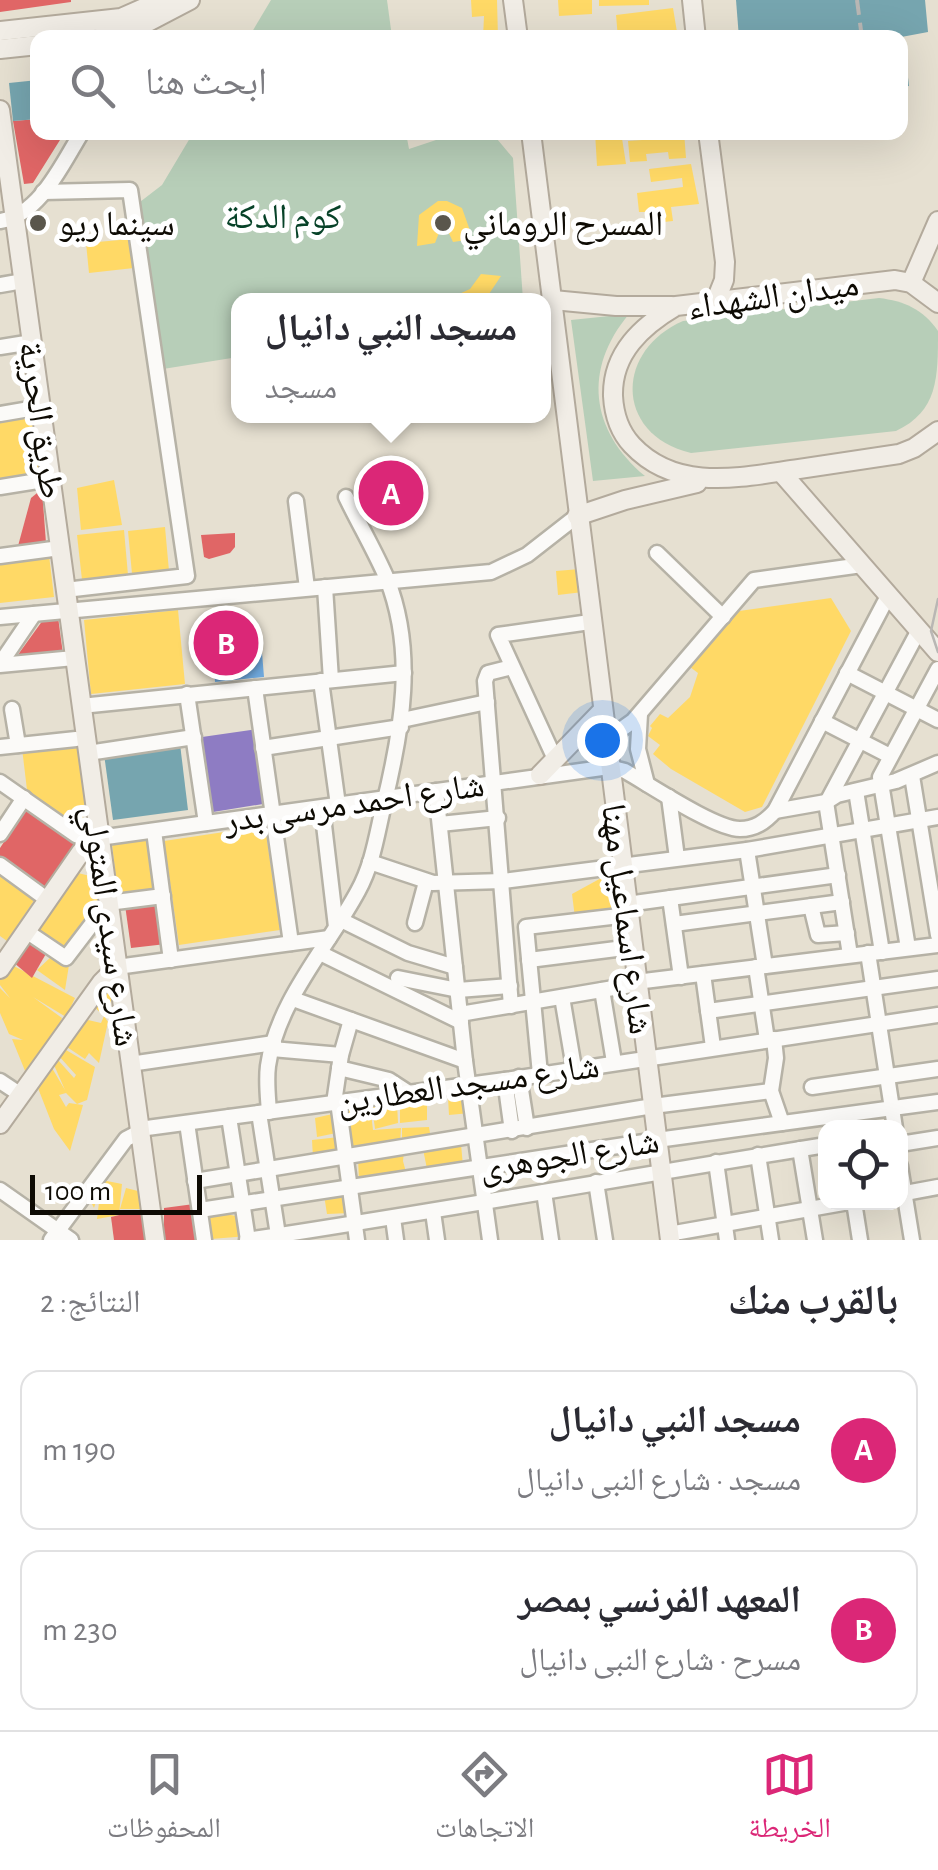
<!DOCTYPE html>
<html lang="ar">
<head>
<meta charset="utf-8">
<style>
	body { margin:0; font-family:"Alegreya Sans","Noto Naskh Arabic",sans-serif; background:#f2f2f3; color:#2b2b33; direction:rtl }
	.controls { position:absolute; right:30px; bottom:30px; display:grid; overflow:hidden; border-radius:20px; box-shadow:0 10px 40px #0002 }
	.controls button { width:90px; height:90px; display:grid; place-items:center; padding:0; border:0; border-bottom:2px solid #e1e1e2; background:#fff; color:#2b2b33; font:50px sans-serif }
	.scale { position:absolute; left:30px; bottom:25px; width:172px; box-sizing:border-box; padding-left:10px; border:5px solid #0e0b04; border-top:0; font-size:28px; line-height:35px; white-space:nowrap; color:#0e0b04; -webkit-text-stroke:8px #fff; paint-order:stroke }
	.you { position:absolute; left:602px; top:740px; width:35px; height:35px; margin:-25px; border:8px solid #fff; border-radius:50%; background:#1a73e8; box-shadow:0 0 0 15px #1a73e833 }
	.badge { display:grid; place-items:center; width:65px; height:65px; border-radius:50%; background:#db2777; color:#fff; font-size:32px; font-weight:700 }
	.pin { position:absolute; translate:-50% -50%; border:5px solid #fff; box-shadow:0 2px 10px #0006 }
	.popup { position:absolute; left:231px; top:293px; width:320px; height:130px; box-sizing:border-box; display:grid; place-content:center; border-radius:20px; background:#fff; filter:drop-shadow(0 2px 8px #0005); font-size:32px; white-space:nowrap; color:#7c7c81 }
	.popup b { font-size:38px; color:#2b2b33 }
	.popup::after { content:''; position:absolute; left:50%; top:100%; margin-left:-20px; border:20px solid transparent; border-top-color:#fff }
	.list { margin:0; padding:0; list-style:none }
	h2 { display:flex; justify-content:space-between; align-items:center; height:130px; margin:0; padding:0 40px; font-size:42px }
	h2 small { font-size:32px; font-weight:400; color:#7c7c81 }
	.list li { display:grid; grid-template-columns:65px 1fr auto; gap:30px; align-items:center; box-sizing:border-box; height:160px; margin:0 20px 20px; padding:0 20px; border:2px solid #e1e1e2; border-radius:20px }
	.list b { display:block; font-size:38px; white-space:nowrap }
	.list p { margin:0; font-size:32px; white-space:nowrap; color:#7c7c81 }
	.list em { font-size:32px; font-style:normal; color:#7c7c81 }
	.icon { flex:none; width:55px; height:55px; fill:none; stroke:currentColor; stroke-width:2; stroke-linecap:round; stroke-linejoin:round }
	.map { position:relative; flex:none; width:938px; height:1240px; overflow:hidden; direction:ltr }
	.search { position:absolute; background:#fff; box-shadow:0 10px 40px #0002; left:30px; right:30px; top:30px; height:110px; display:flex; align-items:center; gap:25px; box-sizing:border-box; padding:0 35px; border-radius:20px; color:#7c7c81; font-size:38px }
	.sheet { height:490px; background:#fff }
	nav { display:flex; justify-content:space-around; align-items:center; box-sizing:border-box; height:140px; border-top:2px solid #e1e1e2; background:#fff; font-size:28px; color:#7c7c81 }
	nav a { display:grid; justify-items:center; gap:5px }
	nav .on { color:#db2777 }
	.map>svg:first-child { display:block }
	.green { fill:#b7ceb8 }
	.homes { fill:#ffd966 }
	.shops { fill:#e06666 }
	.offices { fill:#8e7cc3 }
	.schools { fill:#6fa8dc }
	.public { fill:#76a5af }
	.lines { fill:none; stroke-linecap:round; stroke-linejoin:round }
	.minor-casing { stroke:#b6b2a6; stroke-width:19 }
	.major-casing { stroke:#b3aa9c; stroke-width:22 }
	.minor { stroke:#fbfaf8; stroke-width:14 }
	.major { stroke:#f1ede6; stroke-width:18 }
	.tram { stroke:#b9b7b4; stroke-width:2.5 }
	.rail { stroke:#b9b7b4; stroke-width:4; stroke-dasharray:15 8; stroke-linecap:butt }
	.poi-dot { fill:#5a564c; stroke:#fff; stroke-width:4 }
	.labels { text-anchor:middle; stroke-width:10; stroke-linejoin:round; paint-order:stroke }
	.park-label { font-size:35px; fill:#074228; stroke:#fff }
	.poi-label { font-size:35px; fill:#0e0b04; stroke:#fff; text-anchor:start }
	.street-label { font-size:35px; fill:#0e0b04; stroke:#fff }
</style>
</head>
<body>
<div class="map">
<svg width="938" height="1240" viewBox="0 0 938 1240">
	<rect width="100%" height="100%" fill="#e6e0d1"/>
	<g class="green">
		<path d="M271 0H387L392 37H249Z"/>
		<path d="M193 133H406L409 149 457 133H492L513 158 523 300H238V357L163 369 136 205 162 185Z"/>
		<path d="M879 298C904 301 923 309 938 331 938 378 938 411 896 431L691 453C615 435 614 351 683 321Z"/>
		<path d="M629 314C583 369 590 430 645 476L593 481 571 320Z"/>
	</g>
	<g class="homes">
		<path d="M471 0H497L498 38H483L484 16 472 17Z"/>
		<path d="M558 0H592V14L559 16Z"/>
		<path d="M599 0H649V5L599 6Z"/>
		<path d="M673 8 678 38H618L616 15Z"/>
		<path d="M595 132H621L626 164 597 166Z"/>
		<path d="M670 132H684L686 158 669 159 668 152 646 154 647 161 630 162 628 141 670 138Z"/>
		<path d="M691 164 699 204 671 207 673 221 646 224 645 212H639L637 193 683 187 682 178 651 182 649 169Z"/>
		<path d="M438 201H447L462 208 473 239 453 242 446 227 442 225 435 243 417 246 419 215Z"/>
		<path d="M131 239 134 268 89 273 86 243Z"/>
		<path d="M481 274 501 276 485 300H446L470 289Z"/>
		<path d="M35 411 43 476 0 482V417Z"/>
		<path d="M114 480 122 525 81 530 77 488Z"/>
		<path d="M165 527 169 571 132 574 128 531Z"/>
		<path d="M124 530 128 575 82 580 77 535Z"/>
		<path d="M49 555 54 597 0 603V561Z"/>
		<path d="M580 569 583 592 558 595 556 571Z"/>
		<path d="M831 598 851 631 762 807 745 812 671 769 653 754 660 745 648 736 652 728 650 726 660 714 668 718 690 697 698 673 690 667 732 612Z"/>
		<path d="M178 610 185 684 91 694 84 620Z"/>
		<path d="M78 741 85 795 82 821 74 824 27 790 22 748Z"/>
		<path d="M265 826 280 930 179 945 164 841Z"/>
		<path d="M151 839 157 891 118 896 112 844Z"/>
		<path d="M614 871 615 878 610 883 616 907 613 912 575 918 572 894Z"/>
		<path d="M78 873 94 877 101 910 68 955 36 933Z"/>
		<path d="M0 874 35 899 7 941 0 936Z"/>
		<path d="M52 956 69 965 65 990 37 970Z"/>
		<path d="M10 964 75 998 66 1017 33 997 62 1018 53 1039 28 1078 12 1039 23 1040 9 1034 0 1013V988L10 998 0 985V976Z"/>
		<path d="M111 983 119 986 104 1016 92 1005Z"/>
		<path d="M104 1016 108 1022 99 1063 89 1053 85 1059 64 1045 88 1020 101 1023Z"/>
		<path d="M66 1050 95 1067 87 1100 77 1104 66 1093 59 1095 66 1107 69 1103 83 1105 70 1151 54 1129 36 1083 52 1068 65 1090 54 1065 58 1060 74 1078 76 1075 58 1055Z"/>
		<path d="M468 1094 470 1113 449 1115 448 1098Z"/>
		<path d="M427 1099V1120L400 1123V1102Z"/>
		<path d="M397 1103 398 1123 375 1129 372 1106Z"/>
		<path d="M370 1105 373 1130 401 1128 400 1145 349 1152 342 1109Z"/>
		<path d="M337 1113 341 1132 317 1137 315 1118Z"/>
		<path d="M429 1127 431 1139 402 1143V1128Z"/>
		<path d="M339 1137 342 1154 313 1158 312 1140Z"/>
		<path d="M461 1144 463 1166 427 1169 423 1149Z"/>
		<path d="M404 1152 403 1161 407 1176 359 1182 358 1156Z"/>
		<path d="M86 1178 101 1186 102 1180 122 1184 119 1215 97 1219 101 1186 94 1208 82 1184Z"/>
		<path d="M126 1188 142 1192 144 1209H120Z"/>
		<path d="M347 1192 350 1213 327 1214 324 1195Z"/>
		<path d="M205 1210 241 1217 248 1236 211 1239Z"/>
	</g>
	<g class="shops">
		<path d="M0 0H71V2L0 12Z"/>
		<path d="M38 119V132H65L33 183 24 184 13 121Z"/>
		<path d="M42 489 46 543 18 546 31 498Z"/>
		<path d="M235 533V547L230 553 209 559 204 557 201 535Z"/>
		<path d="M58 617 63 654 20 659 17 656 43 620Z"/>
		<path d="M27 807 74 840V850L47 890 0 856V848Z"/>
		<path d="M161 900 166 944 131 948 125 905Z"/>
		<path d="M32 935 47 952 32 978 13 962Z"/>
		<path d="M194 1204 199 1240H164V1208Z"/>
		<path d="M144 1209 147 1240H114L111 1217Z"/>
	</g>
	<path class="offices" d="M258 729 269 803 213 812 202 737Z"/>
	<path class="schools" d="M229 620 230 623 245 622 247 642 261 640 264 677 215 682 214 668 204 669 201 626Z"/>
	<g class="public">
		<path d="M736 0H925L928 32 896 38H739Z"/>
		<path d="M900 43H904L909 86 900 87Z"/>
		<path d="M38 80V119L13 121 9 83Z"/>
		<path d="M180 744 188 810 113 820 104 754Z"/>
	</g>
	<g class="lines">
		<g class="minor-casing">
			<g id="minor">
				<path d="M43 192 130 190 187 576 65 590"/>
				<path d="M0 221C40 215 62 164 82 132"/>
				<path d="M0 285 23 281"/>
				<path d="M0 347 32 342"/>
				<path d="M0 414 41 407"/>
				<path d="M0 487 50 479"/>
				<path d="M296 501 307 588"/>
				<path d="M657 553 723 617"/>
				<path d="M0 556 60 548"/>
				<path d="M325 587 331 680"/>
				<path d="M0 617 491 572 527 555 577 516"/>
				<path d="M0 664 34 614"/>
				<path d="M0 665 74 658"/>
				<path d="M847 673 938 720"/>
				<path d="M321 681 338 805"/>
				<path d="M255 688 291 943"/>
				<path d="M187 694 206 823"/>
				<path d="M81 706 404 673"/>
				<path d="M12 709 18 745"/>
				<path d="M640 714 638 749 647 784"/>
				<path d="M402 720 487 702"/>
				<path d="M822 721 890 756"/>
				<path d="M604 734 619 731 633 721 754 580 862 565"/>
				<path d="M0 747 76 739"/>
				<path d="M263 748 401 727"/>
				<path d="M88 753 194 737"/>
				<path d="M555 759 498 635 590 622"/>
				<path d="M912 776 938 935"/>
				<path d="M0 782 76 835 94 841"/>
				<path d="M436 791 465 1061 490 1240"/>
				<path d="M856 791 882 952"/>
				<path d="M669 797 677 858"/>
				<path d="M826 802 850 955"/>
				<path d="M827 802 919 630"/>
				<path d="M322 808 336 927"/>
				<path d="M775 811 826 802 837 795 896 781 938 763"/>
				<path d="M440 824 498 818"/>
				<path d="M154 831 171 960"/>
				<path d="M0 834 24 798"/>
				<path d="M99 838 609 767 625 771C650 785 715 829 740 829 755 829 765 822 775 811L888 596"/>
				<path d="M747 850 765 966"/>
				<path d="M370 862 433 883 503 881 747 850 938 817"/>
				<path d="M0 865 48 900"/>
				<path d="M670 898 681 977"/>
				<path d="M627 904 838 875"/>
				<path d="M811 906 818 935 847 933"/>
				<path d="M341 920 408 953 455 967"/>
				<path d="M415 923 426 882"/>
				<path d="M674 924 842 902"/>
				<path d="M26 931 66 958 108 903 163 896"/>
				<path d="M908 948 880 777 938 669"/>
				<path d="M320 953 461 1022"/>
				<path d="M868 953 895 1128"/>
				<path d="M529 960 632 947"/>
				<path d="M117 967 329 938"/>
				<path d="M756 967 767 1040"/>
				<path d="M703 974 713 1047"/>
				<path d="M398 978 458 990 510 986"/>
				<path d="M636 982 938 945"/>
				<path d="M602 990 614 1062"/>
				<path d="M562 997 574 1068"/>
				<path d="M293 999 465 1061"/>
				<path d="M511 1006 485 681 488 673 512 667"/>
				<path d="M708 1011 938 979"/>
				<path d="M460 1014 637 984"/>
				<path d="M774 1039 776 1058 771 1091 782 1123"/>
				<path d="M272 1049 341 1055"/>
				<path d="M130 1064 274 1043"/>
				<path d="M339 1068 389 1080 409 1093"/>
				<path d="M540 1074 526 927 628 915"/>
				<path d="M519 1077 527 1128"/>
				<path d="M505 1080 512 1131"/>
				<path d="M0 1081 21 1095"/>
				<path d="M812 1087 938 1069"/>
				<path d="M338 1102 357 1240"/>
				<path d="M334 1103 341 1055 351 1020"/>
				<path d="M269 1112C268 1097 266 1081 268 1066 277 1001 328 947 358 891 373 864 377 833 384 804 402 730 416 652 387 579 375 551 359 524 346 497"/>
				<path d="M259 1113 278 1235"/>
				<path d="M229 1117 248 1240"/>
				<path d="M187 1123 204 1240"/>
				<path d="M900 1144 938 1138"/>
				<path d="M800 1149 815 1240"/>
				<path d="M758 1155 771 1240"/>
				<path d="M716 1162 727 1240"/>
				<path d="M900 1166 912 1240"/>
				<path d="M195 1181 653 1106 771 1091"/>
				<path d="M596 1182 605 1240"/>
				<path d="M0 1190 71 1240"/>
				<path d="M544 1192 551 1240"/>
				<path d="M900 1194 938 1187"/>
				<path d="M854 1202 860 1240"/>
				<path d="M200 1210 657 1140 938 1102"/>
				<path d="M433 1212 437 1240"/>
				<path d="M393 1218 396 1240"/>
				<path d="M669 1234 849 1202"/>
				<path d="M51 1240 126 1139 147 1128 505 1080 938 1015"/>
				<path d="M247 1240C440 1211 632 1176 826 1145"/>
			</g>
		</g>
		<g class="major-casing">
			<g id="major">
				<path d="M513 0 518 38"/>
				<path d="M692 0 696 38"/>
				<path d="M0 31 121 18 162 0"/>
				<path d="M98 38 125 34 190 0"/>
				<path d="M0 49 38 45"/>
				<path d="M0 110 155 1240"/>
				<path d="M531 132 670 1240"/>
				<path d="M708 132 725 262 724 280 716 300"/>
				<path d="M911 283 938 221"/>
				<path d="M553 300 616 306H672"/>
				<path d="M938 303 911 283 895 280 676 306C642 326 612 353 613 396 614 415 619 431 632 445 677 493 741 477 799 469 833 464 866 459 899 454L914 448 938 431"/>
				<path d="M781 472 938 652"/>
				<path d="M577 516 625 500 697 483"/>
				<path d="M540 775 601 712"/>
				<path d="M0 969 81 852 99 838"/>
				<path d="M0 1124 102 982 117 967"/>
			</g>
		</g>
		<use href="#minor" class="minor"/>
		<use href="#major" class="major"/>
		<path class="tram" d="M938 599 931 631 938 652"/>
		<path class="rail" d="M857 0 862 38"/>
	</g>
	<g class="poi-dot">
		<circle cx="38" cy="223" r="10"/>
		<circle cx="443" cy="223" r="10"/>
	</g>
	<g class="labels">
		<g class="park-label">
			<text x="283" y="228">كوم الدكة</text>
		</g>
		<g class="poi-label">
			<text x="58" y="235">سينما ريو</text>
			<text x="463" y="235">المسرح الروماني</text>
		</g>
		<g class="street-label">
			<text transform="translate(773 295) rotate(-8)" y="12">ميدان الشهداء</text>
			<text transform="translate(42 420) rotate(82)" y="12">طريق الحرية</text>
			<text transform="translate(354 802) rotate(-8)" y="12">شارع احمد مرسى بدر</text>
			<text transform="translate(628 919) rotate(83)" y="12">شارع اسماعيل مهنا</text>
			<text transform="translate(111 926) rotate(82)" y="12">شارع سيدى المتولي</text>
			<text transform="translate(468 1083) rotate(-8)" y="12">شارع مسجد العطارين</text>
			<text transform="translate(569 1154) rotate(-9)" y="12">شارع الجوهرى</text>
		</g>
	</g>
</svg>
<div class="controls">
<button><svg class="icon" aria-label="locate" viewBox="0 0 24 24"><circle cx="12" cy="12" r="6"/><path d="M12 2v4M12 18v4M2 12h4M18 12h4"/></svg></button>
</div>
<div class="scale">100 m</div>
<div class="you"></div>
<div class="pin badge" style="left:391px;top:493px">A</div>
<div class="popup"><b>مسجد النبي دانيال</b>مسجد</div>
<div class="pin badge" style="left:226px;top:643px">B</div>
<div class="search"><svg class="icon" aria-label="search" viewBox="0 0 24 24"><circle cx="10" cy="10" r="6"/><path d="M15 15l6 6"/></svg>ابحث هنا</div>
</div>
<section class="sheet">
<h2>بالقرب منك<small>النتائج: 2</small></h2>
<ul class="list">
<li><span class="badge">A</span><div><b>مسجد النبي دانيال</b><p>مسجد · شارع النبى دانيال</p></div><em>190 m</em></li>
<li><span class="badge">B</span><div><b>المعهد الفرنسي بمصر</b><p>مسرح · شارع النبى دانيال</p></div><em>230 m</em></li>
</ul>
</section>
<nav>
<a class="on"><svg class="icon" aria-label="map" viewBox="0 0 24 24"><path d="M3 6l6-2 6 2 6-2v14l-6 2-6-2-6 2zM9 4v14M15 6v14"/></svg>الخريطة</a>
<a><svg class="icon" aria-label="directions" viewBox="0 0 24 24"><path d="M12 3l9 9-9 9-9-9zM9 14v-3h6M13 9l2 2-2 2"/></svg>الاتجاهات</a>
<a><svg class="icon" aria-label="saved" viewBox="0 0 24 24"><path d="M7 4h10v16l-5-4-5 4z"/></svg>المحفوظات</a>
</nav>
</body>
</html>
